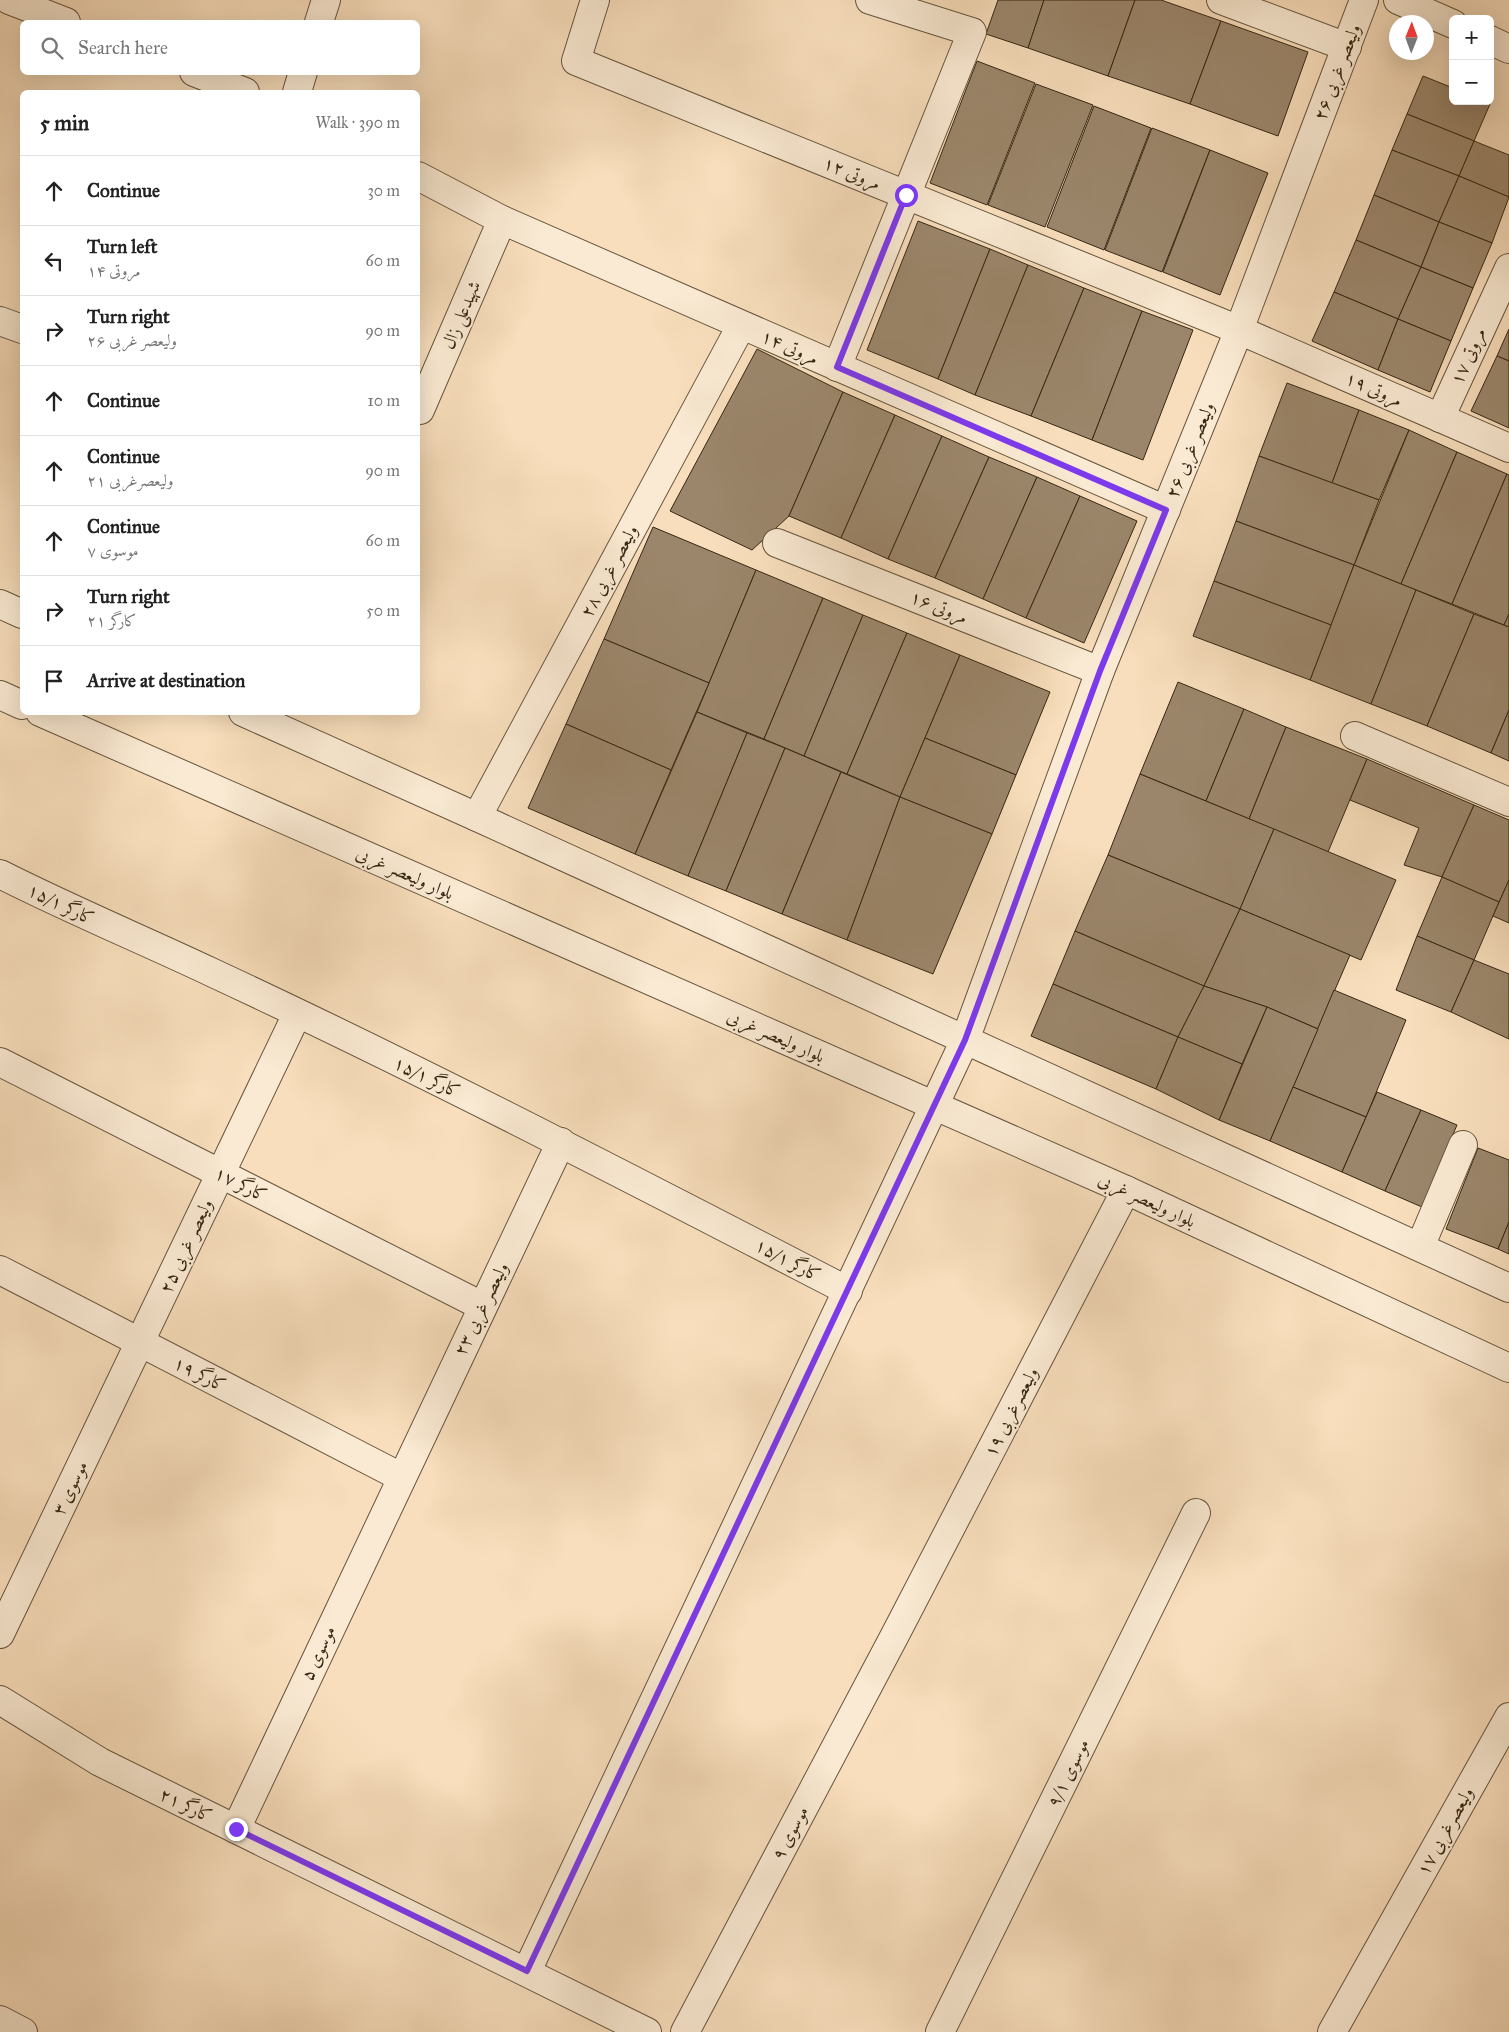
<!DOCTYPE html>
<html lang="en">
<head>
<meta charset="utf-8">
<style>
	body { margin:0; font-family:"IM FELL Great Primer",Amiri,serif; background:#f2f2f2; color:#222 }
	.controls { position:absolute; right:15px; top:15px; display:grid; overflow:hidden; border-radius:8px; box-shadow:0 5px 20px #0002 }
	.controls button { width:45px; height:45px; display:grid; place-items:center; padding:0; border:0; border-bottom:1px solid #e0e0e0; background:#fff; color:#222; font:25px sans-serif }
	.compass { position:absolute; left:1389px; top:15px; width:45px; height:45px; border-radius:50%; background:#fff; box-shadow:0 5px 20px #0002; rotate:1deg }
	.stop { position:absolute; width:15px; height:15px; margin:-11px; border:4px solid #7c3aed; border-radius:50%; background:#fff }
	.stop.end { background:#7c3aed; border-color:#fff; box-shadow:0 1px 5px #0008 }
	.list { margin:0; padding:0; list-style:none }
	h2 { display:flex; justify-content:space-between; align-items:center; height:65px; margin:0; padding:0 20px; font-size:21px }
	h2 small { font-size:16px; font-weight:400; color:#767676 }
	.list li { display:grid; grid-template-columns:32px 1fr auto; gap:15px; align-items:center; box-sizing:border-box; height:70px; padding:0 20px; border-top:1px solid #e0e0e0 }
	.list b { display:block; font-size:19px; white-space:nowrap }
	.list p { margin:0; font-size:16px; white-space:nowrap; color:#767676 }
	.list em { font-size:16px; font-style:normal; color:#767676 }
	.icon { flex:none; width:28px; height:28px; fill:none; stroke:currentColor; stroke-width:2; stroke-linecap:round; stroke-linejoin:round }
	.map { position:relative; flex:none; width:1509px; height:2032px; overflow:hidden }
	.search { position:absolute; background:#fff; box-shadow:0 5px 20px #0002; left:20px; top:20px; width:400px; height:55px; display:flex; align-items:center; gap:12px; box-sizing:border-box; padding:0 18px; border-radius:8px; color:#767676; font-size:19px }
	.panel { position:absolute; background:#fff; box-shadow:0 5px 20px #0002; left:20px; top:90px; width:400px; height:625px; border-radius:8px }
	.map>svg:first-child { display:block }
	.building { fill:#9b866b; stroke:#362713 }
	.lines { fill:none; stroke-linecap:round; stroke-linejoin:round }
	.minor-casing { stroke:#66553d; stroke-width:30 }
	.minor { stroke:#faead3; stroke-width:28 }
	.route { stroke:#7c3aed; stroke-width:6 }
	.labels { text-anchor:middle; stroke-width:4; stroke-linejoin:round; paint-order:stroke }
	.street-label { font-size:18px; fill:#362713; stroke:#faead3 }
</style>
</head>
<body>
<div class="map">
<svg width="1509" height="2032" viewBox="0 0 1509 2032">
	<rect width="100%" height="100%" fill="#f8debc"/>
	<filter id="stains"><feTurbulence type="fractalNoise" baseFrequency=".004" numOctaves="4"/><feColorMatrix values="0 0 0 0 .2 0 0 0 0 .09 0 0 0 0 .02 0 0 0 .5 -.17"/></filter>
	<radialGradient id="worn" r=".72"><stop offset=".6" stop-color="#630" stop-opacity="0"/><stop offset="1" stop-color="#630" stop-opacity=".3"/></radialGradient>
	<g class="building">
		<path d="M998 0H1044L1028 48 986 34Z"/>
		<path d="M1044 0H1135L1108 76 1028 48Z"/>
		<path d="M1135 0H1161L1221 21 1190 104 1108 76Z"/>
		<path d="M1221 21 1308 52 1278 136 1190 104Z"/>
		<path d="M977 61 1035 83 987 205 930 183Z"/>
		<path d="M1423 76 1453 88V101H1484L1490 104 1474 141 1407 114Z"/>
		<path d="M1036 84 1093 105 1045 227 988 205Z"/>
		<path d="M1094 106 1151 128 1104 250 1047 227Z"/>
		<path d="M1407 114 1474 141 1459 176 1392 150Z"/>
		<path d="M1152 128 1210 150 1162 272 1105 250Z"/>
		<path d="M1474 141 1509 155V197L1459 176Z"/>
		<path d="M1210 150 1268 173 1220 295 1163 272Z"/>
		<path d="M1392 150 1459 176 1439 222 1374 195Z"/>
		<path d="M1459 176 1509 197 1492 243 1439 222Z"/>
		<path d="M1374 195 1439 222 1421 267 1356 240Z"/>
		<path d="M918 221 990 249 938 379 867 350Z"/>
		<path d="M1439 222 1492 243 1473 288 1421 267Z"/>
		<path d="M1356 240 1421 267 1398 319 1334 292Z"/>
		<path d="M990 249 1028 265 975 395 938 379Z"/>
		<path d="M1028 265 1084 288 1031 416 975 395Z"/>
		<path d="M1421 267 1473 288 1451 341 1398 319Z"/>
		<path d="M1084 288 1142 311 1092 440 1031 416Z"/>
		<path d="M1334 292 1398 319 1378 370 1312 341Z"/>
		<path d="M1142 311 1193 330 1143 460 1092 440Z"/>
		<path d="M1398 319 1451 341 1430 392 1378 370Z"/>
		<path d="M1509 329V361L1497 356Z"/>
		<path d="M757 349 843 392 789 516 752 550 670 511Z"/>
		<path d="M1497 356 1509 361V428L1471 411Z"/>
		<path d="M1287 383 1359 410 1332 483 1259 456Z"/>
		<path d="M843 392 895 415 841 538 789 516Z"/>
		<path d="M1359 410 1409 430 1379 500 1332 483Z"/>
		<path d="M895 415 942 436 888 559 841 538Z"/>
		<path d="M1409 430 1457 452 1401 584 1354 565Z"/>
		<path d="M942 436 989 457 935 578 888 559Z"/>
		<path d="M1457 452 1507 474 1452 604 1401 584Z"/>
		<path d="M1259 456 1379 500 1354 565 1236 521Z"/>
		<path d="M989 457 1037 477 983 599 935 578Z"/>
		<path d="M1507 474 1509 475V614L1504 625 1452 604Z"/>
		<path d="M1037 477 1080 496 1026 618 983 599Z"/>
		<path d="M1080 496 1137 521 1084 643 1026 618Z"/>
		<path d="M1236 521 1354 565 1331 625 1214 581Z"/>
		<path d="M653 527 756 570 709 683 604 639Z"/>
		<path d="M1354 565 1416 590 1371 704 1310 680Z"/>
		<path d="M756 570 823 598 764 739 697 712Z"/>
		<path d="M1214 581 1331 625 1310 680 1193 636Z"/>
		<path d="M1416 590 1474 614 1427 726 1371 704Z"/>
		<path d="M823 598 863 615 804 756 764 739Z"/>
		<path d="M1474 614 1509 627V710L1491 753 1427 726Z"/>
		<path d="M1509 614V627L1504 625Z"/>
		<path d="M863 615 907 633 847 774 804 756Z"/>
		<path d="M907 633 960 655 900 797 847 774Z"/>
		<path d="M604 639 709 683 671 770 566 724Z"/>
		<path d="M960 655 1050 692 1016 775 925 738Z"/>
		<path d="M1178 682 1244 709 1206 801 1140 774Z"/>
		<path d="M1244 709 1286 727 1249 819 1206 801Z"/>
		<path d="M1509 710V761L1491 753Z"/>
		<path d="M697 712 747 733 688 876 635 854Z"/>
		<path d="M566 724 671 770 635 854 528 808Z"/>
		<path d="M1286 727 1367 759 1328 852 1249 819Z"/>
		<path d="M747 733 785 748 726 891 688 876Z"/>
		<path d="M925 738 1016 775 992 834 900 797Z"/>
		<path d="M785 748 841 772 782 914 726 891Z"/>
		<path d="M1367 759 1474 805 1442 877 1404 865 1419 828 1350 800Z"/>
		<path d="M841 772 900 797 847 940 782 914Z"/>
		<path d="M1140 774 1274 829 1240 909 1108 855Z"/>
		<path d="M900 797 992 834 933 974 847 940Z"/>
		<path d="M1474 805 1509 820V880L1499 902 1442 877Z"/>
		<path d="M1274 829 1396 880 1361 960 1240 909Z"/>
		<path d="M1108 855 1240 909 1204 986 1075 931Z"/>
		<path d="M1442 877 1499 902 1474 960 1417 936Z"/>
		<path d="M1509 880V923L1493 916Z"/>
		<path d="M1240 909 1350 955 1318 1029 1267 1007 1204 986Z"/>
		<path d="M1075 931 1204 986 1178 1037 1053 984Z"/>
		<path d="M1417 936 1474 960 1451 1012 1396 990Z"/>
		<path d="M1474 960 1509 974V1039L1451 1012Z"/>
		<path d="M1053 984 1178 1037 1156 1089 1031 1036Z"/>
		<path d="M1204 986 1267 1007 1242 1064 1178 1037Z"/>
		<path d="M1334 990 1406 1020 1366 1117 1293 1087Z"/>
		<path d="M1267 1007 1318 1029 1270 1141 1219 1120Z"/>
		<path d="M1178 1037 1242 1064 1219 1120 1156 1089Z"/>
		<path d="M1293 1087 1366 1117 1342 1172 1270 1141Z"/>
		<path d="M1377 1092 1421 1110 1385 1191 1342 1172Z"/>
		<path d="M1421 1110 1457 1125 1422 1207 1385 1191Z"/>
		<path d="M1478 1148 1509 1160V1222L1498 1249 1446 1229Z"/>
		<path d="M1509 1222V1254L1498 1249Z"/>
	</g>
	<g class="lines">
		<g class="minor-casing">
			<g id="minor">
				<path d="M9 0 66 22"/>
				<path d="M595 0 576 61 1239 330 1509 448"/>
				<path d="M1221 0 1347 47"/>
				<path d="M1398 0 1453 24"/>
				<path d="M319 22 326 0"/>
				<path d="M1490 40 1509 49"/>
				<path d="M194 72 245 92"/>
				<path d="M297 92 303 72"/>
				<path d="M418 176 502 220 1166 510"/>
				<path d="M0 321 22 329"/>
				<path d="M837 367 972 32 870 0"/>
				<path d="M420 410 502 220"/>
				<path d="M1440 418 1509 268"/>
				<path d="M777 543 1100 671"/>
				<path d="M0 604 22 614"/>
				<path d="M0 695 22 705"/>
				<path d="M40 712 1126 1190 1509 1368"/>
				<path d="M243 712 477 817 1509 1288"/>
				<path d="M1355 736 1509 802"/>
				<path d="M477 817 741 326"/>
				<path d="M0 874C69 909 141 939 211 972 426 1072 637 1182 848 1291"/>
				<path d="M0 1062 482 1306"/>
				<path d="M1420 1247 1463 1145"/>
				<path d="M0 1270 401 1477"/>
				<path d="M0 1634 297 1014"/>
				<path d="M0 1700 100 1762 647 2032"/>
				<path d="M236 1829 561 1142"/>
				<path d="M527 1971 965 1040 1100 671 1239 330 1364 0"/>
				<path d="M0 2020 23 2032"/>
				<path d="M685 2032 895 1635 1126 1190"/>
				<path d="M940 2032 1196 1513"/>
				<path d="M1332 2032 1509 1717"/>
			</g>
		</g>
		<use href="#minor" class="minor"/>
	</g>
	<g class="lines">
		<path class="route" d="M236 1829 527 1971 965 1040 1100 671 1166 510 837 367 906 195"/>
	</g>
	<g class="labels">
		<g class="street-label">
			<text transform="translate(1337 72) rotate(-69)" y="6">ولیعصر غربی ۲۶</text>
			<text transform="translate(852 173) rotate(22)" y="6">مروتی ۱۲</text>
			<text transform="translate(461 315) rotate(-67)" y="6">شهیدعلی زال</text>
			<text transform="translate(790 347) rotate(24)" y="6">مروتی ۱۴</text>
			<text transform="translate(1468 356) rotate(-65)" y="6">مروتی ۱۷</text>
			<text transform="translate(1374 389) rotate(24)" y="6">مروتی ۱۹</text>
			<text transform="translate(1190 450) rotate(-68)" y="6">ولیعصر غربی ۲۶</text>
			<text transform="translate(609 571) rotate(-62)" y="6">ولیعصر غربی ۲۸</text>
			<text transform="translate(939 607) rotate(22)" y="6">مروتی ۱۶</text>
			<text transform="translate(405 873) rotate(24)" y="6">بلوار ولیعصر غربی</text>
			<text transform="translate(61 904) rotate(26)" y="6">کارگر ۱۵/۱</text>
			<text transform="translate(776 1036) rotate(24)" y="6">بلوار ولیعصر غربی</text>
			<text transform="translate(427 1077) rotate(26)" y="6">کارگر ۱۵/۱</text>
			<text transform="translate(241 1184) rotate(27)" y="6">کارگر ۱۷</text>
			<text transform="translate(1147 1200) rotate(25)" y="6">بلوار ولیعصر غربی</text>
			<text transform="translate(186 1246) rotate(-65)" y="6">ولیعصر غربی ۲۵</text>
			<text transform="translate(788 1260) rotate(28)" y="6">کارگر ۱۵/۱</text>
			<text transform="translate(481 1309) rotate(-64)" y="6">ولیعصر غربی ۲۳</text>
			<text transform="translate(200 1374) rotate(27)" y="6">کارگر ۱۹</text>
			<text transform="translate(1011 1412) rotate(-63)" y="6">ولیعصرغربی ۱۹</text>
			<text transform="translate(70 1488) rotate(-64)" y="6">موسوی ۳</text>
			<text transform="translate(318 1653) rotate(-65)" y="6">موسوی ۵</text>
			<text transform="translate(1068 1773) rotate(-64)" y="6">موسوی ۹/۱</text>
			<text transform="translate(186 1805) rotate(26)" y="6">کارگر ۲۱</text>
			<text transform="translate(1445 1831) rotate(-61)" y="6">ولیعصرغربی ۱۷</text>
			<text transform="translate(790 1833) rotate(-62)" y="6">موسوی ۹</text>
		</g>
	</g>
	<rect width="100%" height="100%" filter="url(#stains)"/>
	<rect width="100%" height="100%" fill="url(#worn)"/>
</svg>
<div class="controls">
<button>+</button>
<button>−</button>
</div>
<svg class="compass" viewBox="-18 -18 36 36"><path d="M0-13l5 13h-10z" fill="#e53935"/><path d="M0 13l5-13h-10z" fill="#767676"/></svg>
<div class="stop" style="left:906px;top:195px"></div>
<div class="stop end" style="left:236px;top:1829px"></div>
<div class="search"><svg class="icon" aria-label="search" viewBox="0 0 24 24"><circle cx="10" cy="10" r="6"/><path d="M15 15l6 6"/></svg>Search here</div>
<section class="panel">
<h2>5 min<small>Walk · 390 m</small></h2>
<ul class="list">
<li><svg class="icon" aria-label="ahead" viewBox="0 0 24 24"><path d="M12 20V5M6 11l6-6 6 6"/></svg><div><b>Continue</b></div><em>30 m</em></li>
<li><svg class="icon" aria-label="left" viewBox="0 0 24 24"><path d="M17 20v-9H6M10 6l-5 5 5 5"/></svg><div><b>Turn left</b><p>مروتی ۱۴</p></div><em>60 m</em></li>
<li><svg class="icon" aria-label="right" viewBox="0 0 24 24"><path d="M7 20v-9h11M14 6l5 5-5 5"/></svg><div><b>Turn right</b><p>ولیعصر غربی ۲۶</p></div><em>90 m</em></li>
<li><svg class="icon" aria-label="ahead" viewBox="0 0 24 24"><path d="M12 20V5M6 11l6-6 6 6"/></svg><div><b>Continue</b></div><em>10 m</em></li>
<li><svg class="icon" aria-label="ahead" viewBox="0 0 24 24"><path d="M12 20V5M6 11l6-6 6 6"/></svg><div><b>Continue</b><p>ولیعصرغربی ۲۱</p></div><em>90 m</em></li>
<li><svg class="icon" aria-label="ahead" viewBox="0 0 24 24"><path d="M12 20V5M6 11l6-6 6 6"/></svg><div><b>Continue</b><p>موسوی ۷</p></div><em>60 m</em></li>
<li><svg class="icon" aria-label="right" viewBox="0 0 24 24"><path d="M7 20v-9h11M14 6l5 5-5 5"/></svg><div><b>Turn right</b><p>کارگر ۲۱</p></div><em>50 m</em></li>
<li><svg class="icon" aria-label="arrive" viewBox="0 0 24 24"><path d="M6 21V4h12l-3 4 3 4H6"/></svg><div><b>Arrive at destination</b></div></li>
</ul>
</section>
</div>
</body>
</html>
